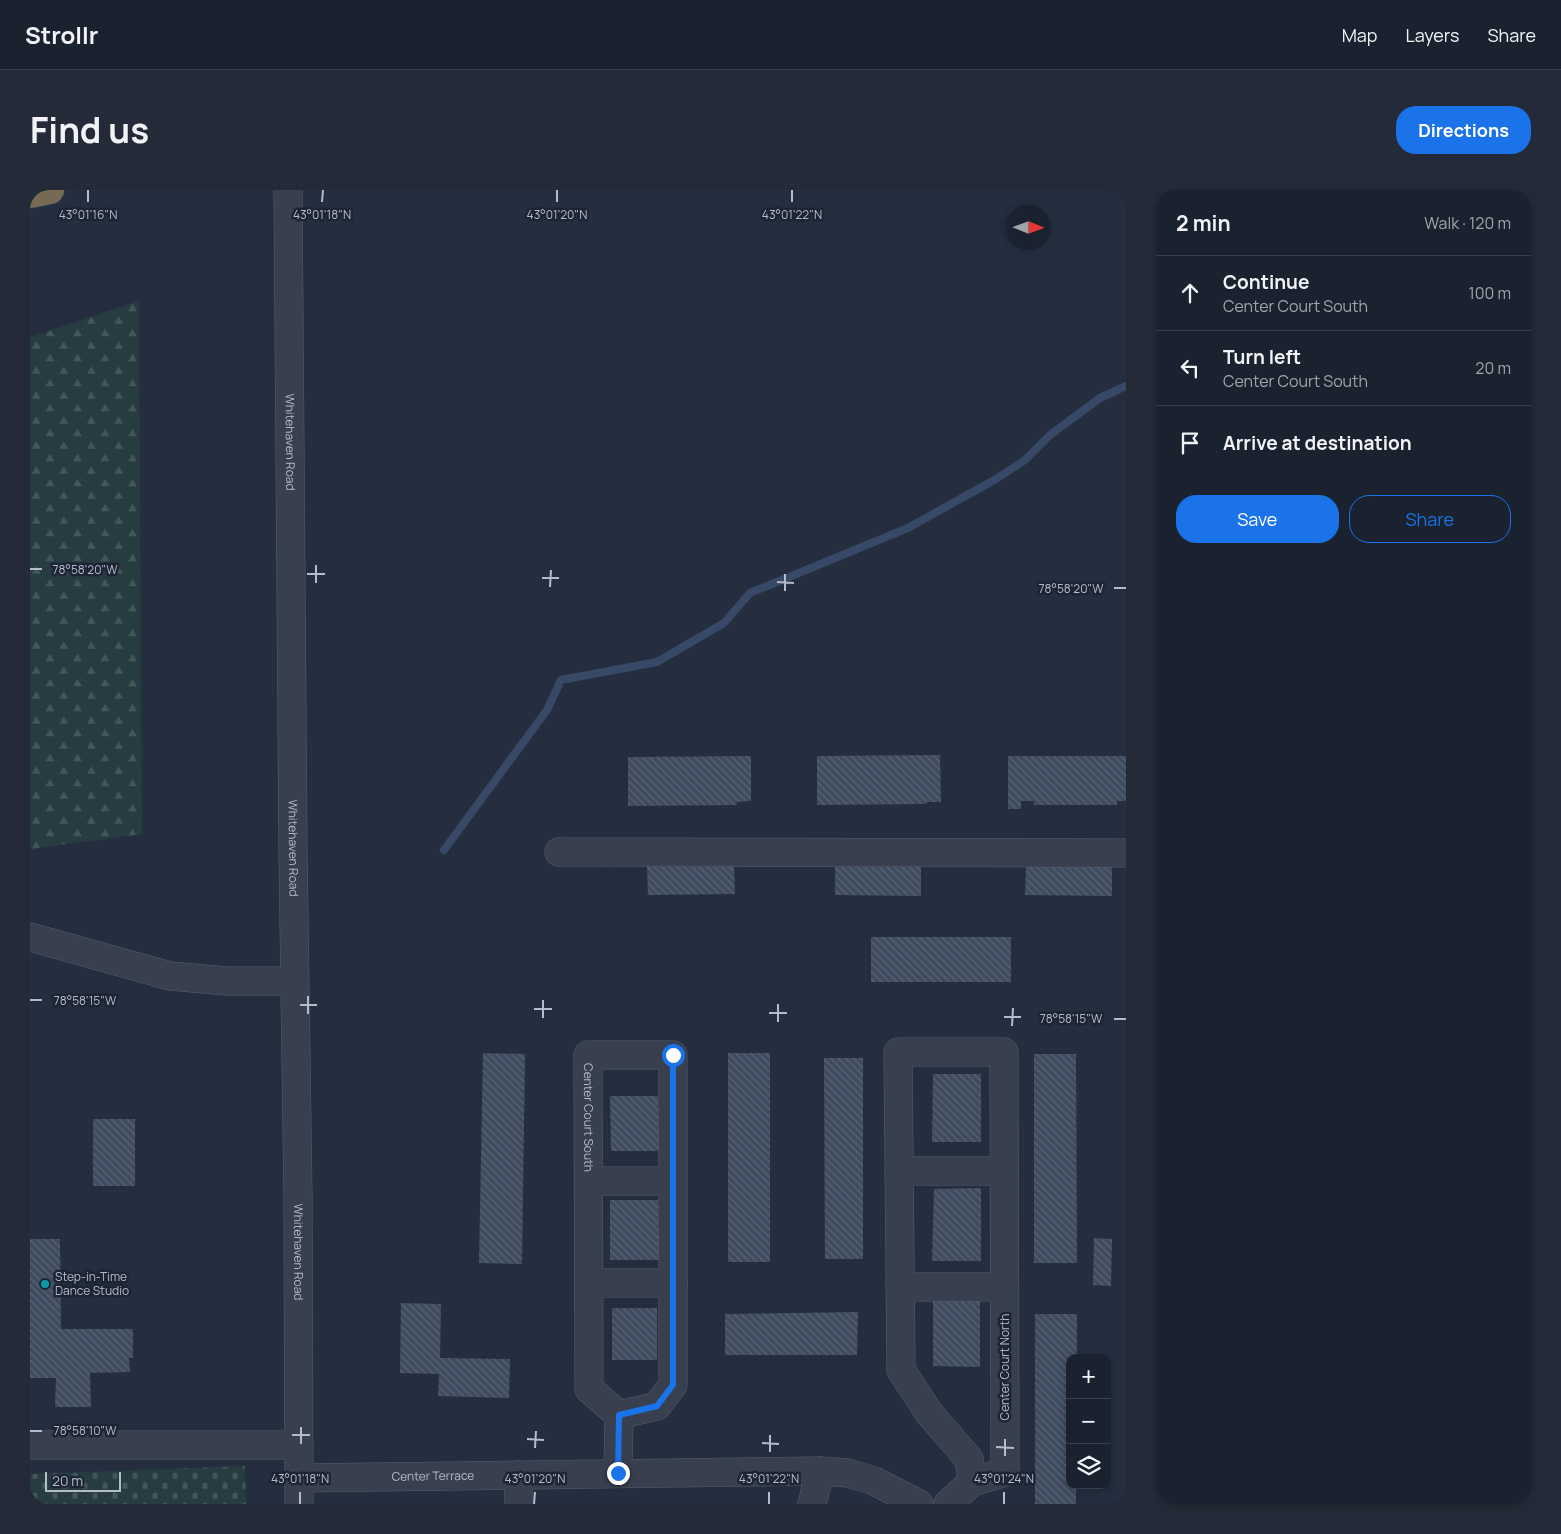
<!DOCTYPE html>
<html lang="en">
<head>
<meta charset="utf-8">
<style>
	body { margin:0; font-family:Manrope,sans-serif; background:#242a37; color:#f1f3f6 }
	.controls { position:absolute; right:15px; bottom:15px; display:grid; overflow:hidden; border-radius:10px; box-shadow:0 2px 8px #0003 }
	.controls button { width:45px; height:45px; display:grid; place-items:center; padding:0; border:0; border-bottom:1px solid #393f4b; background:#1b222f; color:#f1f3f6; font:25px sans-serif }
	.compass { position:absolute; left:976px; top:15px; width:45px; height:45px; border-radius:50%; background:#1b222f; box-shadow:0 2px 8px #0003; rotate:91deg }
	.scale { position:absolute; left:15px; bottom:12px; width:76px; box-sizing:border-box; padding-left:5px; border:2px solid #b4bbca; border-top:0; font-size:14px; line-height:18px; white-space:nowrap; color:#b4bbca; -webkit-text-stroke:4px #1d2534; paint-order:stroke }
	.stop { position:absolute; width:15px; height:15px; margin:-11px; border:4px solid #1a73e8; border-radius:50%; background:#fff }
	.stop.end { background:#1a73e8; border-color:#fff; box-shadow:0 1px 5px #0008 }
	.list { margin:0; padding:0; list-style:none }
	h2 { display:flex; justify-content:space-between; align-items:center; height:65px; margin:0; padding:0 20px; font-size:21px }
	h2 small { font-size:16px; font-weight:400; color:#a0a4aa }
	.list li { display:grid; grid-template-columns:32px 1fr auto; gap:15px; align-items:center; box-sizing:border-box; height:75px; padding:0 20px; border-top:1px solid #393f4b }
	.list b { display:block; font-size:19px; white-space:nowrap }
	.list p { margin:0; font-size:16px; white-space:nowrap; color:#a0a4aa }
	.list em { font-size:16px; font-style:normal; color:#a0a4aa }
	.actions { display:flex; gap:10px; padding:15px 20px }
	.actions a { flex:1; padding:11px 0; border:1px solid #1a73e8; border-radius:20px; text-align:center; font-size:18px; color:#1a73e8 }
	.actions .main { background:#1a73e8; color:#fff }
	.icon { flex:none; width:28px; height:28px; fill:none; stroke:currentColor; stroke-width:2; stroke-linecap:round; stroke-linejoin:round }
	.map { position:relative; flex:none; width:1096px; height:1314px; overflow:hidden; border-radius:20px }
	header { display:flex; align-items:center; gap:30px; box-sizing:border-box; height:70px; padding:0 25px; background:#1b222f; border-bottom:1px solid #393f4b }
	header strong { font-size:24px }
	nav { display:flex; gap:28px; margin-inline-start:auto; font-size:18px }
	.intro { display:flex; align-items:center; justify-content:space-between; box-sizing:border-box; height:120px; padding:0 30px }
	h1 { margin:0; font-size:35px }
	.button { padding:12px 22px; border-radius:20px; background:#1a73e8; color:#fff; font-size:18px; font-weight:700 }
	main { display:flex; gap:30px; padding:0 30px }
	aside { flex:1; background:#1b222f; border-radius:20px; box-shadow:0 2px 8px #0003 }
	.map>svg:first-child { display:block }
	.forest { fill:url(#forest-firs) }
	.cemetery { fill:url(#cemetery-stones) }
	.lines { fill:none; stroke-linecap:round; stroke-linejoin:round }
	.stream { stroke:#374967; stroke-width:8 }
	.building { fill:url(#building-back-hatch) }
	.minor-casing { stroke:#565e6d; stroke-width:29 }
	.highway-casing { stroke:#434b5a; stroke-width:29 }
	.minor { stroke:#38404f; stroke-width:28 }
	.highway { stroke:#766a54; stroke-width:28 }
	.route { stroke:#1a73e8; stroke-width:6 }
	.ticks { fill:none; stroke:#b4bbca; stroke-width:2 }
	.culture-dot { fill:#0f9aa8; stroke:#1d2534; stroke-width:2 }
	.labels { text-anchor:middle; stroke-width:5; stroke-linejoin:round; paint-order:stroke }
	.street-label { font-size:12px; fill:#b4bbca; stroke:#1d2534 }
	.poi-label { font-size:12px; fill:#b4bbca; stroke:#1d2534; text-anchor:start }
	.ticks-label { font-size:12px; text-anchor:middle; fill:#b4bbca; stroke:#1d2534; stroke-width:5; stroke-linejoin:round; paint-order:stroke }
</style>
</head>
<body>
<header>
<strong>Strollr</strong>
<nav><a>Map</a><a>Layers</a><a>Share</a></nav>
</header>
<div class="intro"><h1>Find us</h1><a class="button">Directions</a></div>
<main>
<div class="map">
<svg width="1096" height="1314" viewBox="0 0 1096 1314">
	<defs>
		<pattern id="forest-firs" width="22" height="20" patternUnits="userSpaceOnUse" patternTransform="scale(1.25)"><rect width="22" height="20" fill="#263c40"/><path d="M5 1l3.5 6h-7zM16 11l3.5 6h-7z" fill="#43565a"/></pattern>
		<pattern id="cemetery-stones" width="16" height="16" patternUnits="userSpaceOnUse" patternTransform="scale(1.25)"><rect width="16" height="16" fill="#263c40"/><path d="M2 7V4a2 2 0 0 1 4 0v3zM10 15v-3a2 2 0 0 1 4 0v3z" fill="#43565a"/></pattern>
		<pattern id="building-back-hatch" width="6" height="6" patternUnits="userSpaceOnUse" patternTransform="scale(1.25)"><rect width="6" height="6" fill="#3f4c5f"/><path d="M-1 5l2 2M0 0l6 6M5-1l2 2" fill="none" stroke="#586475"/></pattern>
	</defs>
	<rect width="100%" height="100%" fill="#242e3f"/>
	<path class="forest" d="M109 111 112 644 0 659V147Z"/>
	<path class="cemetery" d="M215 1276 216 1314H0V1284Z"/>
	<g class="lines">
		<path class="stream" d="M414 660 517 520 531 490 627 472 694 433 720 403 878 338 966 289 995 270 1020 245 1070 208 1096 196"/>
	</g>
	<g class="building">
		<path d="M910 565 911 612H897L896 614 787 615V566Z"/>
		<path d="M721 566V611L706 612 707 615 598 616V567Z"/>
		<path d="M978 566H1096V611H1087V615H1004V611H991V619H978Z"/>
		<path d="M704 674 705 704 618 705 617 675Z"/>
		<path d="M805 675H891V706L805 705Z"/>
		<path d="M996 675H1082V706L995 705Z"/>
		<rect x="841" y="747" width="140" height="45"/>
		<path d="M453 863 495 864 492 1074 449 1073Z"/>
		<rect x="698" y="863" width="42" height="209"/>
		<path d="M1004 864H1046L1047 1073H1004Z"/>
		<path d="M794 868H833V1069H795Z"/>
		<path d="M903 884H951V952H902Z"/>
		<path d="M580 906H628L629 961H581Z"/>
		<rect x="63" y="929" width="42" height="67"/>
		<path d="M951 998V1071H902L904 999Z"/>
		<path d="M580 1010H628L629 1070H580Z"/>
		<path d="M1064 1048 1082 1049 1081 1096 1063 1095Z"/>
		<path d="M0 1049H30L31 1139H103V1168H99L100 1182 60 1183 61 1217H25L26 1188H0Z"/>
		<path d="M903 1108 950 1109V1177L903 1176Z"/>
		<path d="M371 1113 411 1114 410 1168 480 1169 479 1208 408 1206 409 1184 370 1183Z"/>
		<rect x="582" y="1118" width="45" height="52"/>
		<path d="M828 1122 827 1165H695V1124Z"/>
		<path d="M1005 1124H1047V1168H1040V1295H1046V1314H1005Z"/>
	</g>
	<g class="lines">
		<g class="minor-casing">
			<g id="minor">
				<path id="s1" d="M258 0 263 660 268 1007 269 1314"/>
				<path d="M529 662 1096 663"/>
				<path d="M0 747 140 786 196 791H264"/>
				<path d="M869 981H974"/>
				<path d="M559 991H642"/>
				<path d="M559 1093H643"/>
				<path d="M870 1097H974"/>
				<path d="M0 1255H269"/>
				<path id="s2" d="M588 1283 589 1225 627 1216 643 1195V865H558L559 1199 589 1225"/>
				<path d="M488 1285 489 1314"/>
				<path id="s3" d="M269 1288 790 1281 818 1283 844 1291 889 1314"/>
				<path d="M782 1314 790 1281"/>
				<path d="M918 1314 942 1292 975 1282 974 862H868L871 1180 899 1223 939 1269 942 1292"/>
			</g>
		</g>
		<g class="highway-casing">
			<path id="highway" d="M0 4 20 0"/>
		</g>
		<use href="#minor" class="minor"/>
		<use href="#highway" class="highway"/>
	</g>
	<g class="lines">
		<path class="route" d="M588 1283 589 1225 627 1216 643 1195V865"/>
	</g>
	<path class="ticks" d="M58 12V0M292 12 293 0M527 12V0M762 12V0M0 379H12M277 384H295M512 388H529M747 392 764 393M286 393V375M520 397 521 380M1084 398H1096M755 401V384M0 810H12M270 815H287M504 819H522M739 823H757M278 824V806M974 827H991M513 828V810M1084 829H1096M748 832V814M982 836 983 818M0 1241H12M262 1245H280M497 1249 514 1250M732 1253 749 1254M271 1254V1237M966 1257 984 1258M505 1258 506 1241M740 1262V1245M975 1266V1249M270 1314V1302M504 1314 505 1302M739 1314V1302M974 1314V1302"/>
	<circle class="culture-dot" cx="15" cy="1094" r="5"/>
	<g class="labels">
		<g class="street-label">
			<text dy="4" stroke="none"><textPath href="#s1" startOffset="252">Whitehaven Road</textPath></text>
			<text dy="4" stroke="none"><textPath href="#s1" startOffset="658">Whitehaven Road</textPath></text>
			<text dy="4" stroke="none"><textPath href="#s2" startOffset="601">Center Court South</textPath></text>
			<text dy="4" stroke="none"><textPath href="#s1" startOffset="1062">Whitehaven Road</textPath></text>
			<text transform="translate(975 1177) rotate(-90)" y="4">Center Court North</text>
			<text dy="4" stroke="none"><textPath href="#s3" startOffset="134">Center Terrace</textPath></text>
		</g>
		<g class="poi-label">
			<text x="25" y="1091">Step-in-Time<tspan x="25" dy="14">Dance Studio</tspan></text>
		</g>
	</g>
	<g class="ticks-label">
		<text x="58" y="29">43°01'16"N</text>
		<text x="292" y="29">43°01'18"N</text>
		<text x="527" y="29">43°01'20"N</text>
		<text x="762" y="29">43°01'22"N</text>
		<text x="55" y="384">78°58'20"W</text>
		<text x="1041" y="403">78°58'20"W</text>
		<text x="55" y="815">78°58'15"W</text>
		<text x="1041" y="833">78°58'15"W</text>
		<text x="55" y="1245">78°58'10"W</text>
		<text x="270" y="1293">43°01'18"N</text>
		<text x="505" y="1293">43°01'20"N</text>
		<text x="739" y="1293">43°01'22"N</text>
		<text x="974" y="1293">43°01'24"N</text>
	</g>
</svg>
<div class="controls">
<button>+</button>
<button>−</button>
<button><svg class="icon" aria-label="layers" viewBox="0 0 24 24"><path d="M12 4l9 5-9 5-9-5zM3 14l9 5 9-5"/></svg></button>
</div>
<svg class="compass" viewBox="-18 -18 36 36"><path d="M0-13l5 13h-10z" fill="#e53935"/><path d="M0 13l5-13h-10z" fill="#a0a4aa"/></svg>
<div class="scale">20 m</div>
<div class="stop" style="left:643px;top:865px"></div>
<div class="stop end" style="left:588px;top:1283px"></div>
</div>
<aside>
<h2>2 min<small>Walk · 120 m</small></h2>
<ul class="list">
<li><svg class="icon" aria-label="ahead" viewBox="0 0 24 24"><path d="M12 20V5M6 11l6-6 6 6"/></svg><div><b>Continue</b><p>Center Court South</p></div><em>100 m</em></li>
<li><svg class="icon" aria-label="left" viewBox="0 0 24 24"><path d="M17 20v-9H6M10 6l-5 5 5 5"/></svg><div><b>Turn left</b><p>Center Court South</p></div><em>20 m</em></li>
<li><svg class="icon" aria-label="arrive" viewBox="0 0 24 24"><path d="M6 21V4h12l-3 4 3 4H6"/></svg><div><b>Arrive at destination</b></div></li>
</ul>
<div class="actions"><a class="main">Save</a><a>Share</a></div>
</aside>
</main>
</body>
</html>
